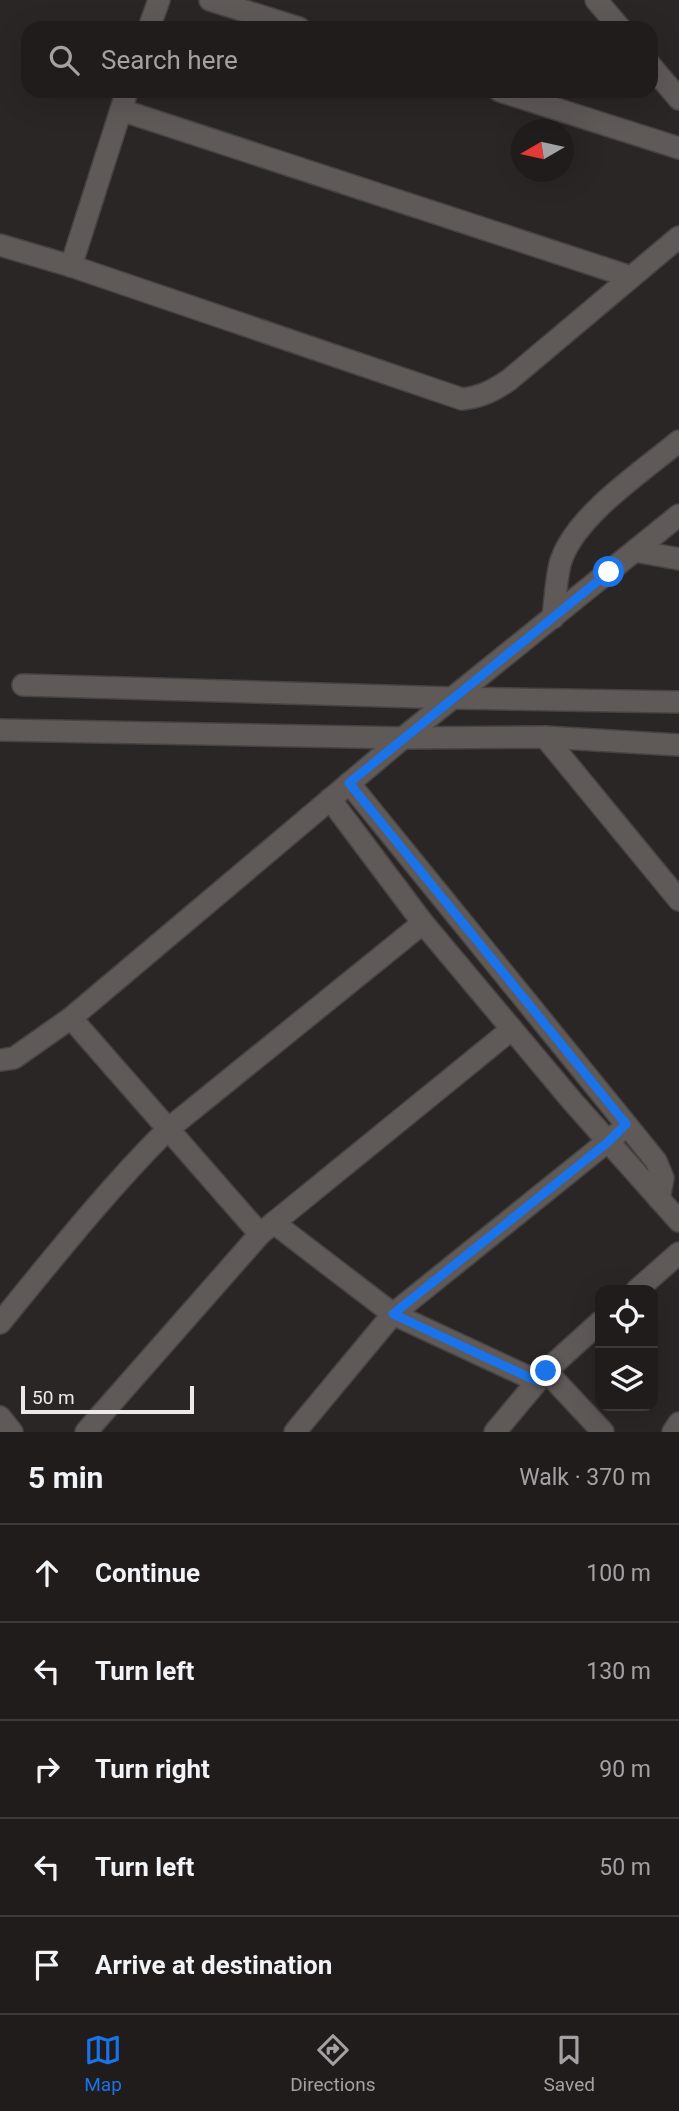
<!DOCTYPE html>
<html lang="en">
<head>
<meta charset="utf-8">
<style>
	body { margin:0; font-family:Roboto,sans-serif; background:#2d2929; color:#f1f3f6 }
	.controls { position:absolute; right:21px; bottom:21px; display:grid; overflow:hidden; border-radius:14px; box-shadow:0 7px 28px #0002 }
	.controls button { width:63px; height:63px; display:grid; place-items:center; padding:0; border:0; border-bottom:2px solid #3d3a3b; background:#201c1c; color:#f1f3f6; font:35px sans-serif }
	.compass { position:absolute; left:511px; top:119px; width:63px; height:63px; border-radius:50%; background:#201c1c; box-shadow:0 7px 28px #0002; rotate:261deg }
	.scale { position:absolute; left:21px; bottom:18px; width:173px; box-sizing:border-box; padding-left:7px; border:4px solid #ede9e9; border-top:0; font-size:19px; line-height:24px; white-space:nowrap; color:#ede9e9; -webkit-text-stroke:5px #2b2626; paint-order:stroke }
	.stop { position:absolute; width:21px; height:21px; margin:-16px; border:5px solid #1a73e8; border-radius:50%; background:#fff }
	.stop.end { background:#1a73e8; border-color:#fff; box-shadow:0 2px 7px #0008 }
	.list { margin:0; padding:0; list-style:none }
	h2 { display:flex; justify-content:space-between; align-items:center; height:91px; margin:0; padding:0 28px; font-size:30px }
	h2 small { font-size:23px; font-weight:400; color:#a2a1a3 }
	.list li { display:grid; grid-template-columns:46px 1fr auto; gap:21px; align-items:center; box-sizing:border-box; height:98px; padding:0 28px; border-top:2px solid #3d3a3b }
	.list b { display:block; font-size:26px; white-space:nowrap }
	.list em { font-size:23px; font-style:normal; color:#a2a1a3 }
	.icon { flex:none; width:38px; height:38px; fill:none; stroke:currentColor; stroke-width:2; stroke-linecap:round; stroke-linejoin:round }
	.map { position:relative; flex:none; width:679px; height:1432px; overflow:hidden }
	.search { position:absolute; background:#201c1c; box-shadow:0 7px 28px #0002; left:21px; right:21px; top:21px; height:77px; display:flex; align-items:center; gap:18px; box-sizing:border-box; padding:0 24px; border-radius:21px; color:#a2a1a3; font-size:26px }
	.sheet { height:581px; background:#201c1c }
	nav { display:flex; justify-content:space-around; align-items:center; box-sizing:border-box; height:98px; border-top:2px solid #3d3a3b; background:#201c1c; font-size:19px; color:#a2a1a3 }
	nav a { display:grid; justify-items:center; gap:4px }
	nav .on { color:#1a73e8 }
	.map>svg:first-child { display:block }
	.lines { fill:none; stroke-linecap:round; stroke-linejoin:round }
	.minor-casing { stroke:#484343; stroke-width:24 }
	.minor { stroke:#5f5958; stroke-width:21 }
	.route { stroke:#1a73e8; stroke-width:9 }
</style>
</head>
<body>
<div class="map">
<svg width="679" height="1432" viewBox="0 0 679 1432">
	<rect width="100%" height="100%" fill="#2b2626"/>
	<g class="lines">
		<g class="minor-casing">
			<g id="minor">
				<path d="M210 0 299 28"/>
				<path d="M596 0 620 28"/>
				<path d="M149 28 159 0"/>
				<path d="M651 66 679 99"/>
				<path d="M500 91 679 148"/>
				<path d="M121 110 631 277"/>
				<path d="M0 245 71 266 462 399C481 397 493 391 509 380L679 237"/>
				<path d="M71 266 127 91"/>
				<path d="M635 551 679 559"/>
				<path d="M553 618C555 600 556 581 560 564 573 517 642 472 679 441"/>
				<path d="M23 685 452 698 679 702"/>
				<path d="M0 730 403 738 545 737 679 745"/>
				<path d="M545 737 679 900"/>
				<path d="M349 783 656 1161 663 1178 659 1199"/>
				<path d="M330 799 423 923 573 1102 679 1221"/>
				<path d="M71 1018 260 1234"/>
				<path d="M0 1060 14 1058 71 1018 403 738 679 515"/>
				<path d="M274 1223 393 1314 537 1381"/>
				<path d="M637 1290 679 1253"/>
				<path d="M0 1323C54 1257 107 1190 167 1130L423 923"/>
				<path d="M546 1371 603 1432"/>
				<path d="M0 1417 12 1432"/>
				<path d="M86 1432 260 1234 512 1029"/>
				<path d="M295 1432 393 1314 618 1133"/>
				<path d="M495 1432 546 1371 600 1322"/>
				<path d="M673 1432 679 1423"/>
			</g>
		</g>
		<use href="#minor" class="minor"/>
	</g>
	<g class="lines">
		<path class="route" d="M546 1371 537 1381 393 1314 608 1142 626 1124 349 783 609 572"/>
	</g>
</svg>
<div class="controls">
<button><svg class="icon" aria-label="locate" viewBox="0 0 24 24"><circle cx="12" cy="12" r="6"/><path d="M12 2v4M12 18v4M2 12h4M18 12h4"/></svg></button>
<button><svg class="icon" aria-label="layers" viewBox="0 0 24 24"><path d="M12 4l9 5-9 5-9-5zM3 14l9 5 9-5"/></svg></button>
</div>
<svg class="compass" viewBox="-18 -18 36 36"><path d="M0-13l5 13h-10z" fill="#e53935"/><path d="M0 13l5-13h-10z" fill="#a2a1a3"/></svg>
<div class="scale">50 m</div>
<div class="stop" style="left:609px;top:572px"></div>
<div class="stop end" style="left:546px;top:1371px"></div>
<div class="search"><svg class="icon" aria-label="search" viewBox="0 0 24 24"><circle cx="10" cy="10" r="6"/><path d="M15 15l6 6"/></svg>Search here</div>
</div>
<section class="sheet">
<h2>5 min<small>Walk · 370 m</small></h2>
<ul class="list">
<li><svg class="icon" aria-label="ahead" viewBox="0 0 24 24"><path d="M12 20V5M6 11l6-6 6 6"/></svg><div><b>Continue</b></div><em>100 m</em></li>
<li><svg class="icon" aria-label="left" viewBox="0 0 24 24"><path d="M17 20v-9H6M10 6l-5 5 5 5"/></svg><div><b>Turn left</b></div><em>130 m</em></li>
<li><svg class="icon" aria-label="right" viewBox="0 0 24 24"><path d="M7 20v-9h11M14 6l5 5-5 5"/></svg><div><b>Turn right</b></div><em>90 m</em></li>
<li><svg class="icon" aria-label="left" viewBox="0 0 24 24"><path d="M17 20v-9H6M10 6l-5 5 5 5"/></svg><div><b>Turn left</b></div><em>50 m</em></li>
<li><svg class="icon" aria-label="arrive" viewBox="0 0 24 24"><path d="M6 21V4h12l-3 4 3 4H6"/></svg><div><b>Arrive at destination</b></div></li>
</ul>
</section>
<nav>
<a class="on"><svg class="icon" aria-label="map" viewBox="0 0 24 24"><path d="M3 6l6-2 6 2 6-2v14l-6 2-6-2-6 2zM9 4v14M15 6v14"/></svg>Map</a>
<a><svg class="icon" aria-label="directions" viewBox="0 0 24 24"><path d="M12 3l9 9-9 9-9-9zM9 14v-3h6M13 9l2 2-2 2"/></svg>Directions</a>
<a><svg class="icon" aria-label="saved" viewBox="0 0 24 24"><path d="M7 4h10v16l-5-4-5 4z"/></svg>Saved</a>
</nav>
</body>
</html>
